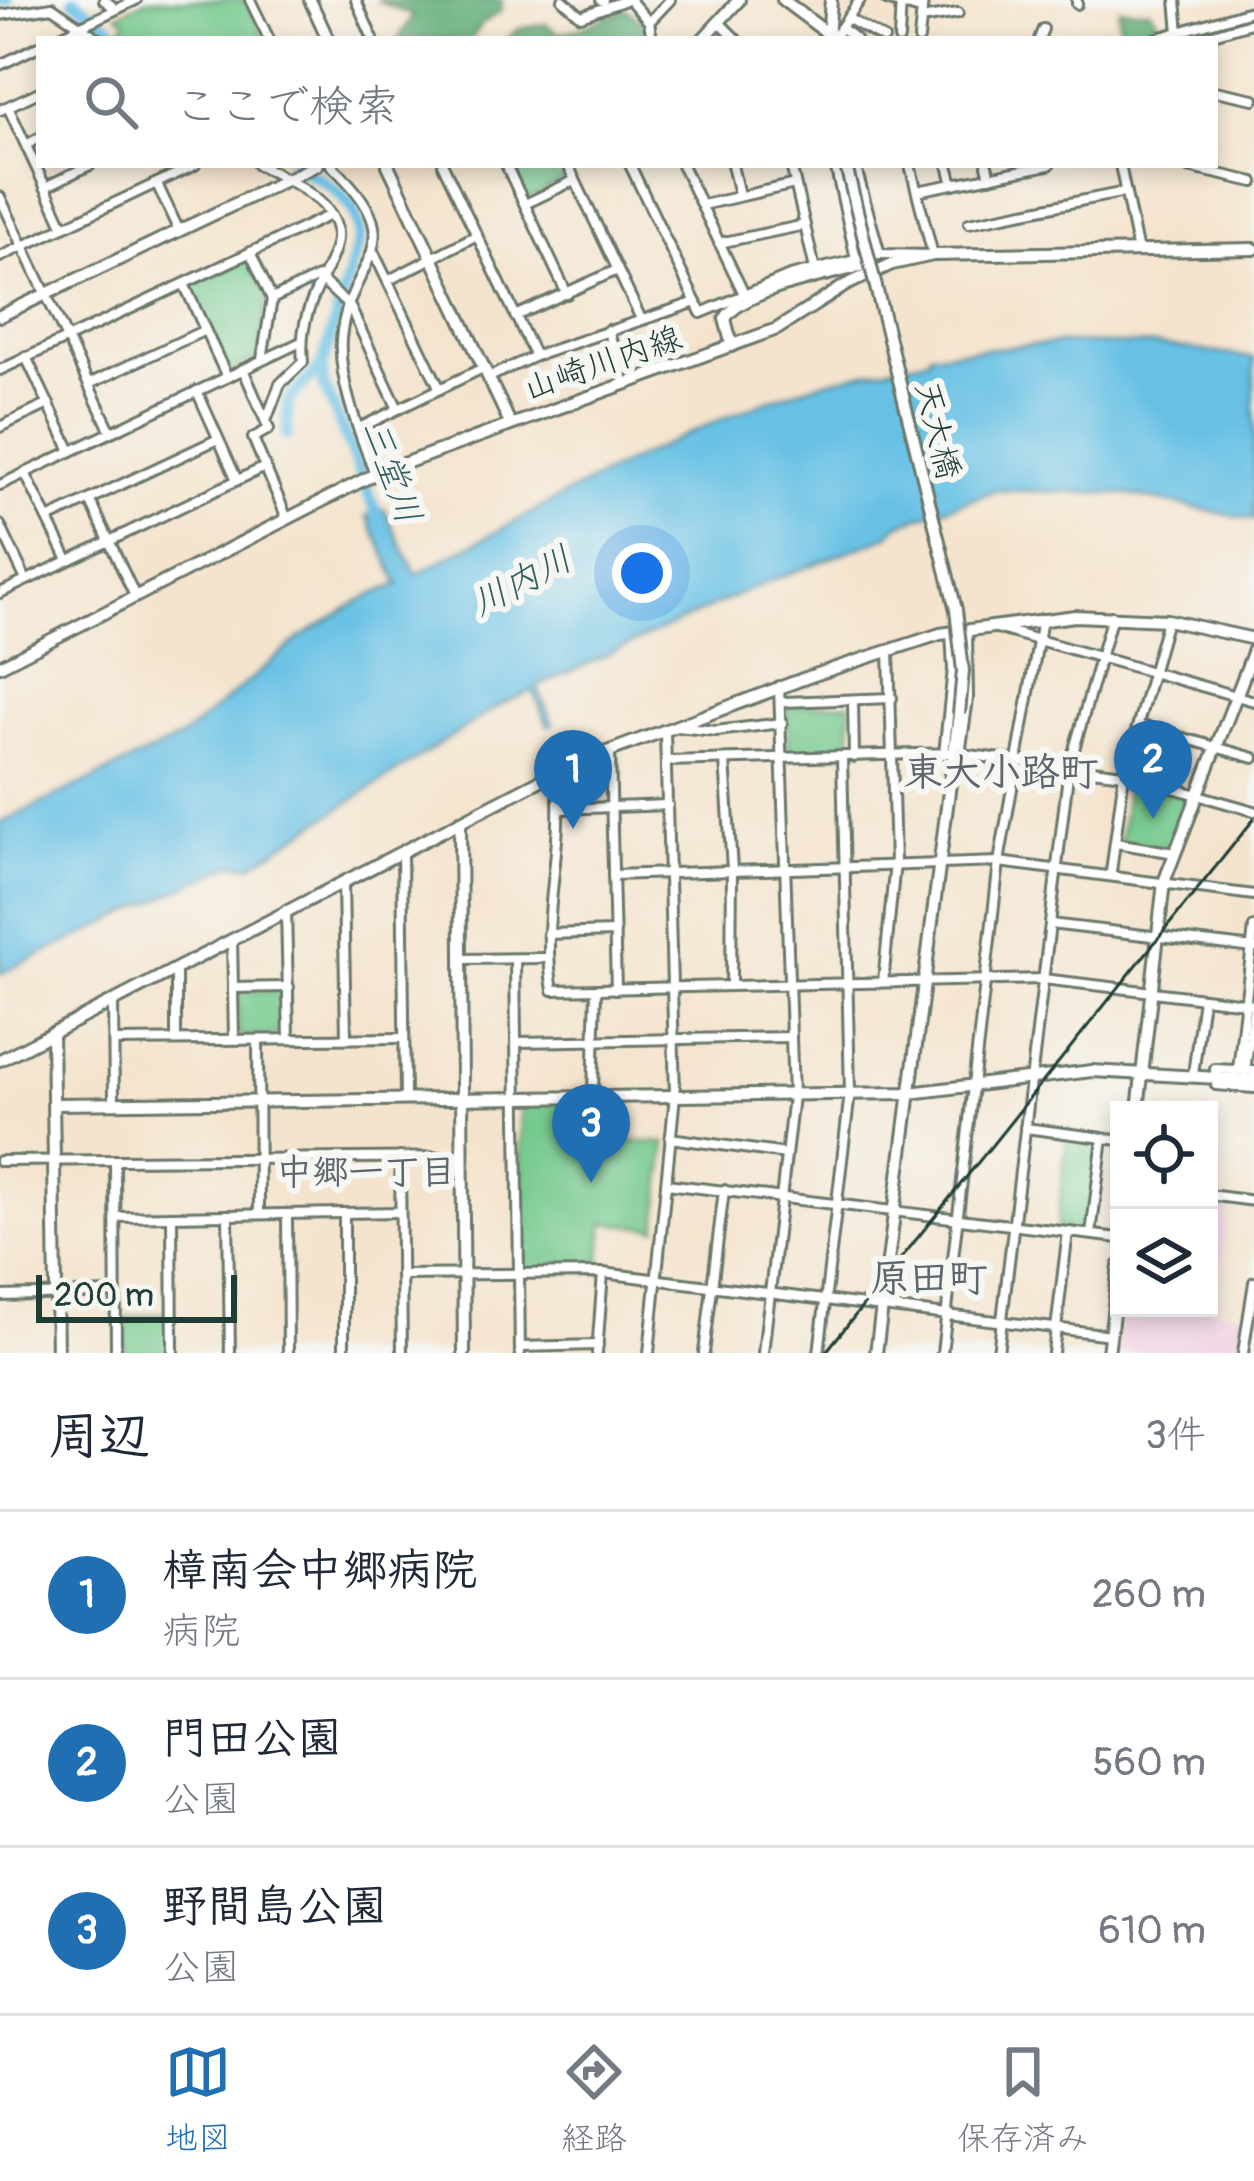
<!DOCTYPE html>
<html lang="ja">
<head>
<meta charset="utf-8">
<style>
	body { margin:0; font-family:Pangolin,"Klee One",sans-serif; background:#f6f6f7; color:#1f2937 }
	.controls { position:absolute; right:36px; bottom:36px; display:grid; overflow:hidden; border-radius:0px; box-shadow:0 6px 18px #0003 }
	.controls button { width:108px; height:108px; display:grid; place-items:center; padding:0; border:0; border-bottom:3px solid #e0e1e3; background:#fff; color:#1f2937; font:60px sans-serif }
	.scale { position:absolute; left:36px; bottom:30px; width:201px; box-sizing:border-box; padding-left:12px; border:6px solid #1f3d34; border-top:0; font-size:33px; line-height:42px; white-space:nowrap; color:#1f3d34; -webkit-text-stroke:9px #f6f6f2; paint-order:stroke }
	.you { position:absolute; left:642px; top:573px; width:42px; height:42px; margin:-30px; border:9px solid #fff; border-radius:50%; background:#1a73e8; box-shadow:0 0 0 18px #1a73e833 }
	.badge { display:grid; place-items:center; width:78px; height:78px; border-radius:50%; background:#1f6fb2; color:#fff; font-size:39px; font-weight:700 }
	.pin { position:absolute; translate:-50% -99px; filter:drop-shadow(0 3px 6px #0008) }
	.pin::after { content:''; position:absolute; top:63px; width:42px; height:36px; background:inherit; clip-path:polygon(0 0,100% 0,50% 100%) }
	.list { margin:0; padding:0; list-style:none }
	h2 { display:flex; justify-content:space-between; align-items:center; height:156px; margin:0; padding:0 48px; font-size:51px }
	h2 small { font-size:39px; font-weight:400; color:#747a83 }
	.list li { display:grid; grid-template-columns:78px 1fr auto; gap:36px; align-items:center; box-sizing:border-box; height:168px; padding:0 48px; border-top:3px solid #e0e1e3 }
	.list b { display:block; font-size:45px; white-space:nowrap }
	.list p { margin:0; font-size:39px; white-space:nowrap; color:#747a83 }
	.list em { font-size:39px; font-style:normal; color:#747a83 }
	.icon { flex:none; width:66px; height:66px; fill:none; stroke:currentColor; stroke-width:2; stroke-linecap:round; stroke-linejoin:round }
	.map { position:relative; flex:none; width:1254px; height:1353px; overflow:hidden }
	.search { position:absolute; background:#fff; box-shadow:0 6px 18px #0003; left:36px; right:36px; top:36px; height:132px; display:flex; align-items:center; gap:30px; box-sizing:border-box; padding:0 42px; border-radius:0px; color:#747a83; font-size:45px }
	.sheet { height:660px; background:#fff }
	nav { display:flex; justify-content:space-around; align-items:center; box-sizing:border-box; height:168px; border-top:3px solid #e0e1e3; background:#fff; font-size:33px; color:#747a83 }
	nav a { display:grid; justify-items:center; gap:6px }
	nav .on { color:#1f6fb2 }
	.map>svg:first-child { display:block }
	.built { fill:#f1d0e4 }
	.green { fill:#75c98d; stroke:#4a8360; stroke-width:3 }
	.forest { fill:#60ad78; stroke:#407556; stroke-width:3 }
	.water { fill:#68c1e5; stroke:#447f8c; stroke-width:3 }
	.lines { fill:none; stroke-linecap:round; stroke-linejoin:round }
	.stream { stroke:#68c1e5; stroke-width:3 }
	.river { stroke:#68c1e5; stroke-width:12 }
	.street-casing { stroke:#6a776a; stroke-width:14 }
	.secondary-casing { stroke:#6a776a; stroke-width:16 }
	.street { stroke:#fff; stroke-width:8 }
	.secondary { stroke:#fff; stroke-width:10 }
	.rail { stroke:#1f3d34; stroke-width:3 }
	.secondary-bridge-casing { stroke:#6a776a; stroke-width:16; stroke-linecap:butt }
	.secondary-bridge { stroke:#fff; stroke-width:10 }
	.labels { text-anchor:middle; stroke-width:12; stroke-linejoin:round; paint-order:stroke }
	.street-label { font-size:33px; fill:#1f3d34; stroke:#f6f6f2 }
	.water-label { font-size:36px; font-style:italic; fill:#315e60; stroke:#f6f6f2 }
	.neighbourhood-label { font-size:36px; font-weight:bold; fill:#5d656d; stroke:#f6f6f2 }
	.quarter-label { font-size:39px; font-weight:bold; fill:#5d656d; stroke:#f6f6f2 }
</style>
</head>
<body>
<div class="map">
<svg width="1254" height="1353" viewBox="0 0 1254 1353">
	<rect width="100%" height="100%" fill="#f6f6f2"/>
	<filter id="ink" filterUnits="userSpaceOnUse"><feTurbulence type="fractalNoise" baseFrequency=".00833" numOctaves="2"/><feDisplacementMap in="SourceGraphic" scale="24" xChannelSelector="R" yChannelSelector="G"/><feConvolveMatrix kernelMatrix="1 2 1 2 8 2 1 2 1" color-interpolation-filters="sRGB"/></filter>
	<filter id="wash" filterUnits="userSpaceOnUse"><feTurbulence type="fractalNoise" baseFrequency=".004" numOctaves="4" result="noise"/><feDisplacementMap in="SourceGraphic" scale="48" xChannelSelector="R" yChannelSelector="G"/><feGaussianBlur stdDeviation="2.7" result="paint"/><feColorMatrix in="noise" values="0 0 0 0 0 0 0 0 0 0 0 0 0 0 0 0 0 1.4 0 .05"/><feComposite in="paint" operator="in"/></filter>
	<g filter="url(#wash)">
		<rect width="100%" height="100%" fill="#f4e4ce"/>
		<path class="built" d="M1209 1200 1229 1202 1217 1309 1247 1314 1241 1353H1115L1123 1308H1209Z"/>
		<g class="green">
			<path d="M146 0H246L264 39H136L122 28 126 20 117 14Z"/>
			<path d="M509 165H565L570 176 528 199Z"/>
			<path d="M247 257 267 296 260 356 229 373 188 287Z"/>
			<path d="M850 703 852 753 788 754 787 706Z"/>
			<path d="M1127 782 1193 797 1173 850 1120 841Z"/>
			<path d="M238 991H286L285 1036H238Z"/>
			<path d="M587 1100 581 1130 587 1139 666 1143 657 1228 604 1223 600 1270 523 1271 520 1101Z"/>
			<path d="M1067 1136 1100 1143 1087 1231 1057 1228Z"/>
			<path d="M170 1312V1353H124L127 1318Z"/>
		</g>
		<g class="forest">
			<path d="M376 0H502L501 11 480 25 472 39H398L413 16Z"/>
			<path d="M1119 9 1151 10 1161 27 1152 30 1154 36 1137 31 1110 39 1105 30 1119 32Z"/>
			<path d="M627 10 643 22 648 39H507L519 29 546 24 557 33C582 32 602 16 627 10Z"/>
		</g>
		<path class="water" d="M1060 343 1161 345 1254 358V520L1125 494 997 490 899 524 888 536 760 585 537 687 553 724 548 726 533 691 502 704 252 865 233 864 0 974V823L182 737 300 638 364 598 399 584 367 516 384 509 416 574C546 507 676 428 816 384 854 373 890 368 930 358V353Z"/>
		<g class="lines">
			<g class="stream">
				<path d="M843 37 845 39"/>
				<path d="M1178 39 1218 27"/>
			</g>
			<g class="river">
				<path d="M74 0 126 39"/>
				<path d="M0 1 7 0"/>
				<path d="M1218 27 1254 16"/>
				<path d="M292 165C324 179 361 201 359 240L322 365 323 383 381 524"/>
				<path d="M287 435 288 401 322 365"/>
			</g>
		</g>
	</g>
	<g filter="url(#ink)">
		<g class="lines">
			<g class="street-casing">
				<g id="street">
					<path d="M104 0 116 9"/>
					<path d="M250 0 269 39"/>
					<path d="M356 0 373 39"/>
					<path d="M563 0 581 16 626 0"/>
					<path d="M601 0H603"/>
					<path d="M630 0 649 22 652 39"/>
					<path d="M886 0 917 9"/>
					<path d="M1077 0V4"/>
					<path d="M1176 0 1179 32"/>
					<path d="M0 15 52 7 99 39"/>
					<path d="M849 19 884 39"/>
					<path d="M921 19 958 13"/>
					<path d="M649 22 670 0"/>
					<path d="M719 22 736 39"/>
					<path d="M842 28 855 39"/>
					<path d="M829 34 833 39 860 0"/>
					<path d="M54 39 136 0"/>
					<path d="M899 39 901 0"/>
					<path d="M919 39 923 0"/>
					<path d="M1039 39 1043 29"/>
					<path d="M1155 39 1254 10"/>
					<path d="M1196 39 1254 22"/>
					<path d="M0 65 39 46"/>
					<path d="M1215 91 1254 99"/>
					<path d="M8 107 64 227"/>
					<path d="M0 110 39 92"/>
					<path d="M26 145 39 138"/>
					<path d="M258 165C412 235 292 260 303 362L280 384 266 421"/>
					<path d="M331 165C419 247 348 257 341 339 338 382 360 434 375 474"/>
					<path d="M443 165 535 356"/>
					<path d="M506 165 567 294"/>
					<path d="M568 165 641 319"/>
					<path d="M630 165 701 313 790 276 880 254 855 165"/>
					<path d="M682 165 744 294"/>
					<path d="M732 165 739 195"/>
					<path d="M791 165 815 269"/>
					<path d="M835 165 856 259"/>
					<path d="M948 165 953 184"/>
					<path d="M987 165 990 177"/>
					<path d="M1120 165 1138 252"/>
					<path d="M1179 165 1254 182"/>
					<path d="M157 184 179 231"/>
					<path d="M45 187 90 165"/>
					<path d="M917 191 1049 165"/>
					<path d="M0 197 111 432"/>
					<path d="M525 204 575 180"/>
					<path d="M702 205 795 184"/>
					<path d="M969 223 1125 192"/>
					<path d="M719 243 805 225"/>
					<path d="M250 252 272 299 262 359"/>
					<path d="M374 253 440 389"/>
					<path d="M880 254 933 255 910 165"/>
					<path d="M0 257 195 165"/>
					<path d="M389 280 477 235"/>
					<path d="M184 284 227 377"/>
					<path d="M272 299 318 277 350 307 398 409"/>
					<path d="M515 316 617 270"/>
					<path d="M608 330 625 384"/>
					<path d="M26 357 71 451"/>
					<path d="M243 369 269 429 253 438 286 516"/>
					<path d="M0 370 330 215"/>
					<path d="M489 377 535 356 696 302"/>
					<path d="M89 384 205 330"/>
					<path d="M197 391 237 480"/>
					<path d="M0 427 49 404"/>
					<path d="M359 428 483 368"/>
					<path d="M25 473 68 560"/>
					<path d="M0 485 301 342"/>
					<path d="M90 500 134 594"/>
					<path d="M48 519 218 439"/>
					<path d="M0 525 26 580"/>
					<path d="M0 593 265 467"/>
					<path d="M996 628 1254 701"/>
					<path d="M853 700 854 757"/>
					<path d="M783 702 892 698"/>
					<path d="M1138 725 1254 758"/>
					<path d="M677 727 716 731 782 723"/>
					<path d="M610 751 616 989"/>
					<path d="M944 754 953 669 951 632"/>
					<path d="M960 754 968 699 967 631"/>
					<path d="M725 760 732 870 731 986"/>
					<path d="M666 761 953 753 1124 774 1254 811"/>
					<path d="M556 773C566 846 539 917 553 990L1043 979 1254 1004"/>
					<path d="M561 809 668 805"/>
					<path d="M1116 843 1175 853"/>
					<path d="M402 852 405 1096"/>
					<path d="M1111 872 1124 774 1167 620"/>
					<path d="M613 875 999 862 1254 895"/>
					<path d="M343 883 346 1037"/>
					<path d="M286 910 289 1038"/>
					<path d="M1050 924 1254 948"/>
					<path d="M548 934 615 932"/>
					<path d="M232 939 234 1039"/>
					<path d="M461 959 547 958"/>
					<path d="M515 959 520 1353"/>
					<path d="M176 969V1040"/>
					<path d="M883 982 895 863 889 650"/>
					<path d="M234 988 289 987"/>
					<path d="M113 1001 114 1101"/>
					<path d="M258 1040 259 1214"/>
					<path d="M114 1041 403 1038"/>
					<path d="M517 1042 791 1037"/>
					<path d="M1238 1070 1254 927"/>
					<path d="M1245 1071 1254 1005"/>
					<path d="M1254 1071 1215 1069 1216 1085 1254 1088"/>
					<path d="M1193 1075 1203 998"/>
					<path d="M593 1094 596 990"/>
					<path d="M1025 1128 1119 1140"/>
					<path d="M670 1138 786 1154"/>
					<path d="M400 1157 402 1353"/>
					<path d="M115 1160 116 1353"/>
					<path d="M0 1161 463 1157"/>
					<path d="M666 1184 1119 1238"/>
					<path d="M1209 1195 1254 1201"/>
					<path d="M344 1213V1353"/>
					<path d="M287 1215 288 1353"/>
					<path d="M228 1216 230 1353"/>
					<path d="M116 1217 400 1212"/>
					<path d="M172 1217 173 1353"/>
					<path d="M1091 1234 1103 1138"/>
					<path d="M401 1275 603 1273 1111 1335"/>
					<path d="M0 1296 115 1293"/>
					<path d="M520 1347 598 1345"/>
					<path d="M597 1353 603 1273"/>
					<path d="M649 1353 675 1095 665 732"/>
					<path d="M704 1353 724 1190"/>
					<path d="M763 1353 793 1096 779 686"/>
					<path d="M819 1353 850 1093 842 757"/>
					<path d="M942 1353 999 862 1042 619"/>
					<path d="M998 1353 1069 767 1112 616"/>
					<path d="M1053 1353 1068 1232"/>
					<path d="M1243 1353 1254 1282"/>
				</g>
			</g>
			<g class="secondary-casing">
				<g id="secondary">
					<path d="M310 0 328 39"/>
					<path d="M783 0 827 33"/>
					<path d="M828 38 831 0"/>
					<path d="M703 39 739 0"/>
					<path d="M388 165 510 423"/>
					<path d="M0 316 317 165"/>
					<path d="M732 346 725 319C741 289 837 273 870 264"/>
					<path d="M0 666 375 474 777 329 846 285 892 264 933 255 1254 249"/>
					<path d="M460 821 464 1353"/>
					<path d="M52 1033 57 1353"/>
					<path d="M0 1060 564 768 811 676 940 634 1075 616 1167 620 1254 639"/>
					<path d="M57 1104 910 1093 1092 1071 1254 1080"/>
					<path d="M1138 1110 1164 882 1254 650"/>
					<path d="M876 1353 959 714"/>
					<path d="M1108 1353 1119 1266"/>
				</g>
			</g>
			<use href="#street" class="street"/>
			<use href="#secondary" class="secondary"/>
			<path class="rail" d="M825 1353 1254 819"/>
			<g class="secondary-bridge-casing">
				<path id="secondary-bridge" d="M846 166 956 610 963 671 959 714"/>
			</g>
			<use href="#secondary-bridge" class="secondary-bridge"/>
		</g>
	</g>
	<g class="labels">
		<g class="street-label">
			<text transform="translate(602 362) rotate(-19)" y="12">山崎川内線</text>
			<text transform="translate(939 430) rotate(76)" y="12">天大橋</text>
		</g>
		<g class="water-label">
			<text transform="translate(393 471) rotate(70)" y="13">三堂川</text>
			<text transform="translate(521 580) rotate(-28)" y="13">川内川</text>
		</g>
		<g class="neighbourhood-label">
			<text x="366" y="1184">中郷一丁目</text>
		</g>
		<g class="quarter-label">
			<text x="1001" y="785">東大小路町</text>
			<text x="929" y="1291">原田町</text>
		</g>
	</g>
</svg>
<div class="controls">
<button><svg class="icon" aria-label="locate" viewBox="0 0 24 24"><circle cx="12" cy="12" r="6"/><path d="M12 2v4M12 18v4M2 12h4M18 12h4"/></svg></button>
<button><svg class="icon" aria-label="layers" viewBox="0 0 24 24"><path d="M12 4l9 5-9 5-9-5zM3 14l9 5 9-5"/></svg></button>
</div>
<div class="scale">200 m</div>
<div class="you"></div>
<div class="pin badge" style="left:573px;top:829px">1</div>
<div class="pin badge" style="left:1153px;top:819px">2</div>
<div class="pin badge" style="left:591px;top:1183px">3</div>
<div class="search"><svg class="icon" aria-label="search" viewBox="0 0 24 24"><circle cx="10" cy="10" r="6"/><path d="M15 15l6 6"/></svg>ここで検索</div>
</div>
<section class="sheet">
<h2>周辺<small>3件</small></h2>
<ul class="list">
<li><span class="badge">1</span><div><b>樟南会中郷病院</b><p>病院</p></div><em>260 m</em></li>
<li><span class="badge">2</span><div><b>門田公園</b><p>公園</p></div><em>560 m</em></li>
<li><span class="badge">3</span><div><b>野間島公園</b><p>公園</p></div><em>610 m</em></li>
</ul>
</section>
<nav>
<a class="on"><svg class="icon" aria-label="map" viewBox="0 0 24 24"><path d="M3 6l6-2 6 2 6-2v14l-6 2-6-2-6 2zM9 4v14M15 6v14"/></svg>地図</a>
<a><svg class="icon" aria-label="directions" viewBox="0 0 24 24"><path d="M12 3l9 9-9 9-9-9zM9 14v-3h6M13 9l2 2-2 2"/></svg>経路</a>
<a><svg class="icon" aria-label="saved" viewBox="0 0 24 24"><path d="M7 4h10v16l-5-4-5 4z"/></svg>保存済み</a>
</nav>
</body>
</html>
